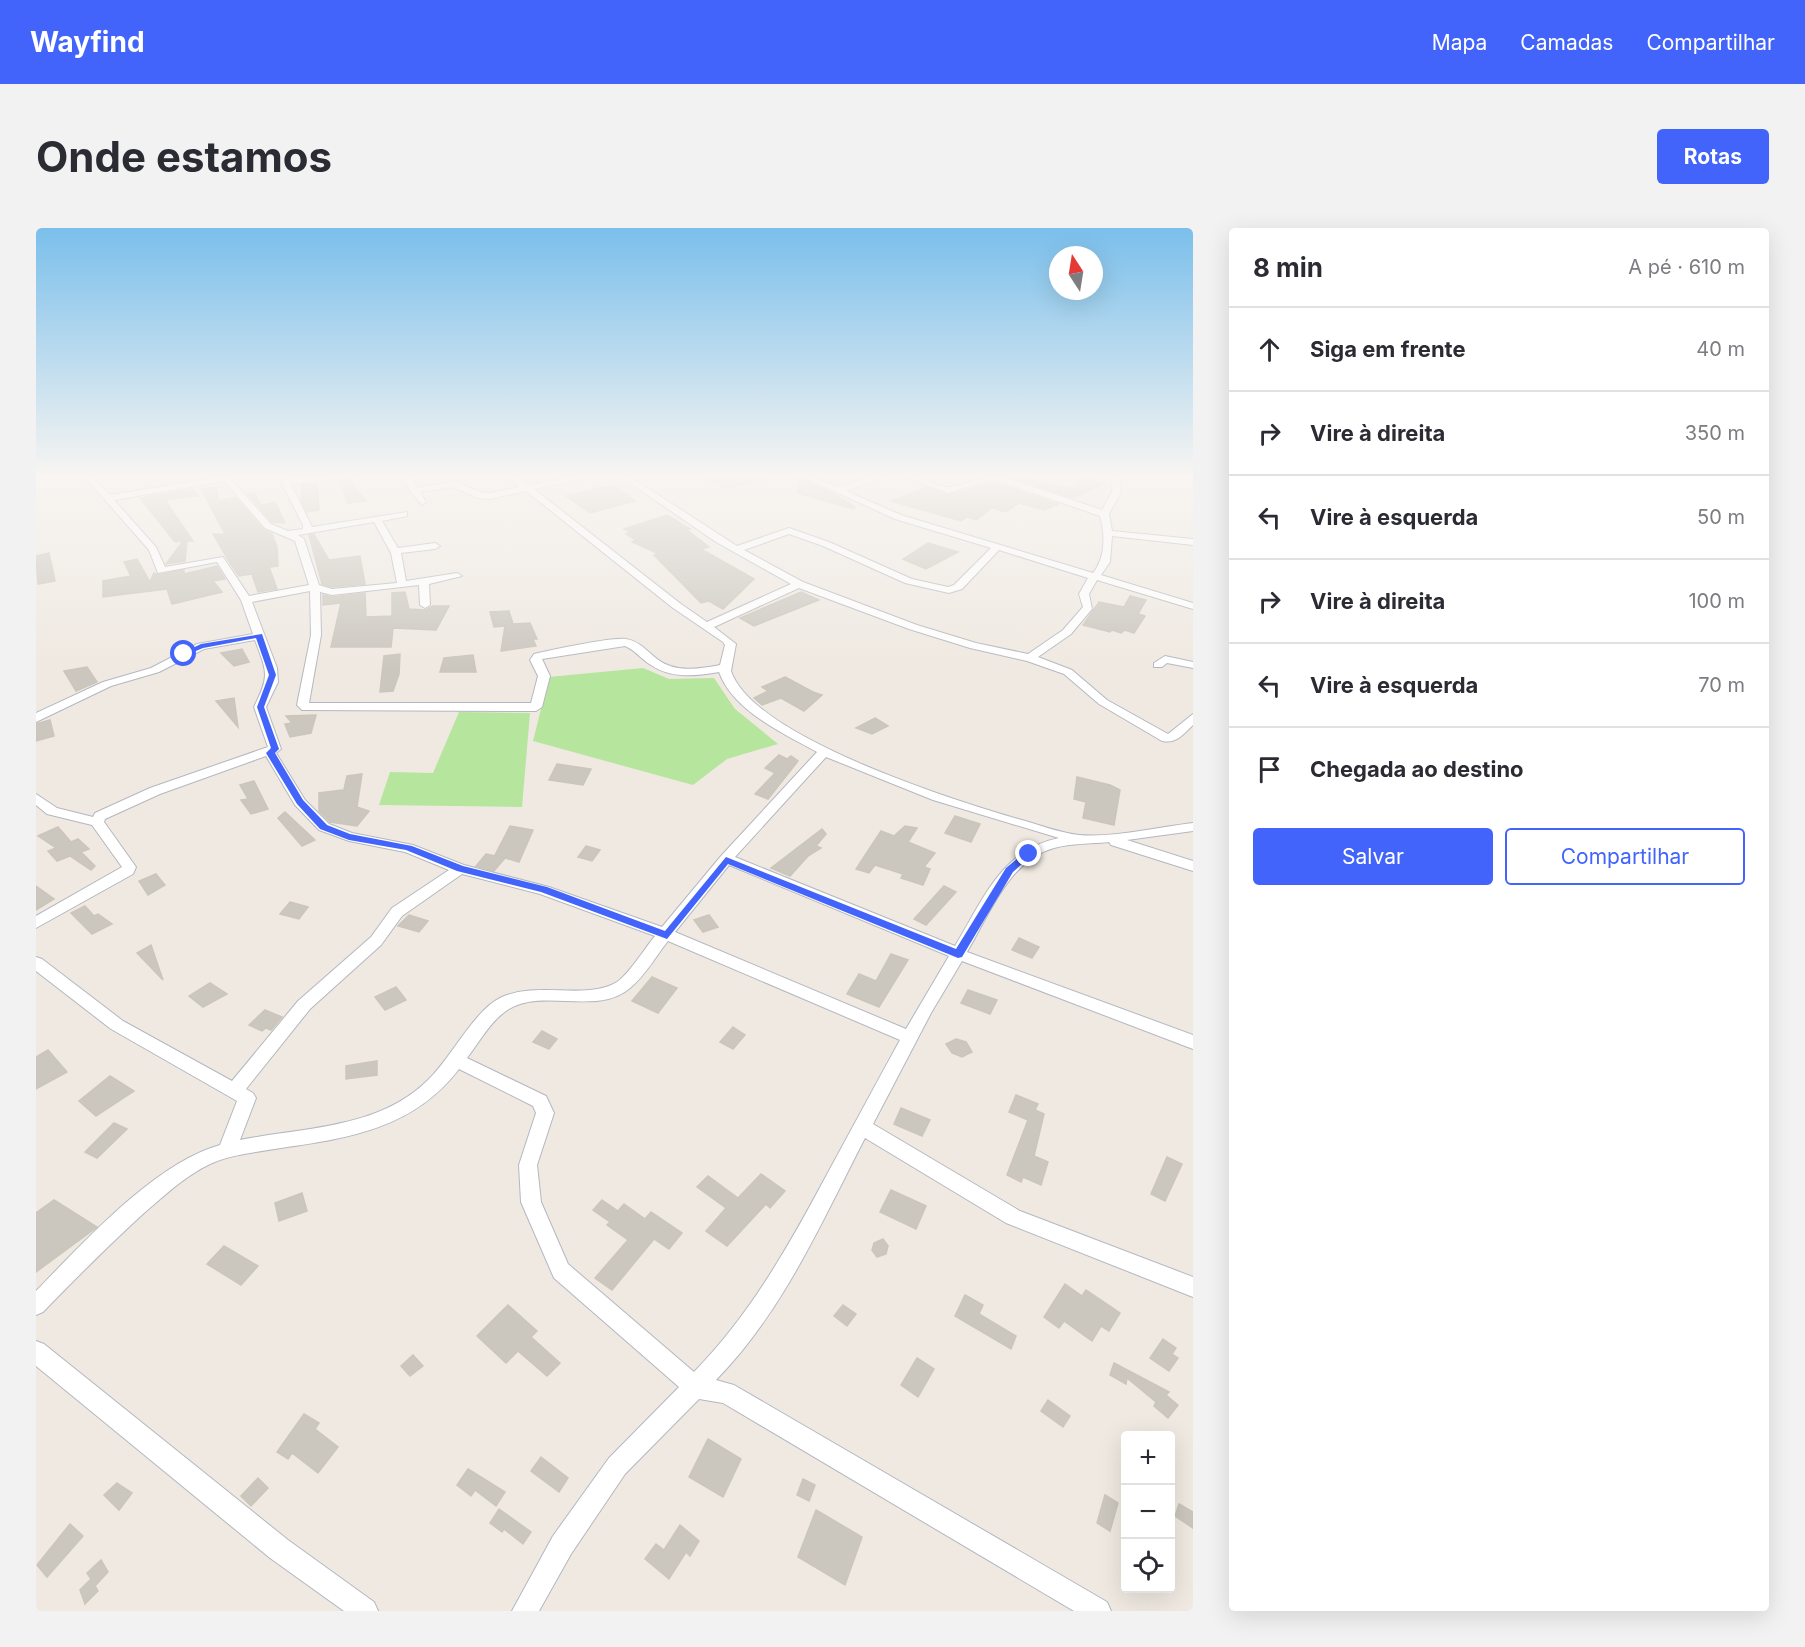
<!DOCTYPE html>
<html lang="pt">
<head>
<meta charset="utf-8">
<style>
	body { margin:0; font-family:Inter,sans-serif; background:#f2f2f3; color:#2b2b33 }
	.controls { position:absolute; right:18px; bottom:18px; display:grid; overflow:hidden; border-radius:6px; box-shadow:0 6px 24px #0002 }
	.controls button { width:54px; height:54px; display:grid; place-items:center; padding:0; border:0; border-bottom:2px solid #e1e1e2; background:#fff; color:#2b2b33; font:30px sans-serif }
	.compass { position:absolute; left:1013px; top:18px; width:54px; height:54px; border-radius:50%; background:#fff; box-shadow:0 6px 24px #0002; rotate:348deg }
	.stop { position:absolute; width:18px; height:18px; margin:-14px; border:4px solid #4264fb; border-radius:50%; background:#fff }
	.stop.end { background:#4264fb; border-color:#fff; box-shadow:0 2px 6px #0008 }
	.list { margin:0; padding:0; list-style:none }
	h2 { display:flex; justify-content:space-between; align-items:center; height:78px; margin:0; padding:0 24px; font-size:26px }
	h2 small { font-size:20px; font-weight:400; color:#7c7c81 }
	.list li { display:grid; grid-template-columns:39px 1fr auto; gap:18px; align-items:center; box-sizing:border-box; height:84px; padding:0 24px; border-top:2px solid #e1e1e2 }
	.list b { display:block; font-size:22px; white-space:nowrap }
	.list em { font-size:20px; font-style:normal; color:#7c7c81 }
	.actions { display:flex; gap:12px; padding:18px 24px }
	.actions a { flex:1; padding:14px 0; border:2px solid #4264fb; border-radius:6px; text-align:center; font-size:21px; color:#4264fb }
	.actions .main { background:#4264fb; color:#fff }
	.icon { flex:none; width:33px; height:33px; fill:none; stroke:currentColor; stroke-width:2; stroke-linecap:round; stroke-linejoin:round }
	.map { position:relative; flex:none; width:1157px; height:1383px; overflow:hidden; border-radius:6px }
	header { display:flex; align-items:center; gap:36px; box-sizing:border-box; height:84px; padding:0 30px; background:#4264fb; color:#fff }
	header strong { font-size:28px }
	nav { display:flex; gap:33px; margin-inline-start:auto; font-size:21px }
	.intro { display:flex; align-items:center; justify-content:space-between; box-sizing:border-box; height:144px; padding:0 36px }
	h1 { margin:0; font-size:42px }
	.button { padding:15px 27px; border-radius:6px; background:#4264fb; color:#fff; font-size:21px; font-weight:700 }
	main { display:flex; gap:36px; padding:0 36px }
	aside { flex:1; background:#fff; border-radius:6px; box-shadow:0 6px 24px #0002 }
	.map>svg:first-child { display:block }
	.green { fill:#b6e59e }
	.building { fill:#cbc7bf; stroke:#cbc5ba; stroke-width:1.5 }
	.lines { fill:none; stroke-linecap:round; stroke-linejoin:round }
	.street-casing { stroke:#b4b7c1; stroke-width:2 }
	.street { fill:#fff; fill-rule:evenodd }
	.route { fill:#4264fb }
</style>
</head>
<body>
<header>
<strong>Wayfind</strong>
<nav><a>Mapa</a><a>Camadas</a><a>Compartilhar</a></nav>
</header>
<div class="intro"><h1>Onde estamos</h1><a class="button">Rotas</a></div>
<main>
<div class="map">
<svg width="1157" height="1383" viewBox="0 0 1157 1383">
	<rect width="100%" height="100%" fill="#efe9e1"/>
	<g class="green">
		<path d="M607 440 633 451 678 450 699 481 742 516 691 531 657 557 497 513 513 449Z"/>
		<path d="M423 484 494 485 486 579 343 577 354 544 397 545Z"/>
	</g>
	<g class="building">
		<path d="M667 248H725L726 252 692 261Z"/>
		<path d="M971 248 1037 261 1045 248 1059 251 1057 254 1069 256 1037 270Z"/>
		<path d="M763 249 800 267 819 279 818 281 761 265Z"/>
		<path d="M312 252 330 273 312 275 304 253Z"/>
		<path d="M957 254 1022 276 1008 282 983 275 970 284 956 280 940 292 931 289 925 293 855 273 891 259 913 267Z"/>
		<path d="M281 255 283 282 271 284 265 272 266 257Z"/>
		<path d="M577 257 599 273 554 285 530 268Z"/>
		<path d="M180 259 183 273 199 269 227 301 236 306 241 319 242 338 233 339 241 361 222 364 216 346 203 348 194 335 177 306H189L165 261Z"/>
		<path d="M156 261 162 268 129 272 157 313H151L149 333 130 336 147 313 139 314 104 270Z"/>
		<path d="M219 265 225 277 239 274 249 295 236 294 212 266Z"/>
		<path d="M631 287 654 301 651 302 673 319 665 321 718 351 687 381 673 373 665 375 618 327 623 326 596 314 600 312 590 306 594 304 588 301Z"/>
		<path d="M278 306 293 332 324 328 329 356 296 359 286 356 273 307Z"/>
		<path d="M892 315 922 324 890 341 867 331Z"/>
		<path d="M13 325 19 353 2 356 0 328Z"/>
		<path d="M101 331 114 354 118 345 122 347 148 342V346L181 338 189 351 177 353 186 364 136 376 131 361 67 369V353L95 348 88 334Z"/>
		<path d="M369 364 373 381 390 382 397 378H413L400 402 357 400 355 419H295L305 375 287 377V367L296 369 329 365 330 389 356 388V365Z"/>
		<path d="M765 364 783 372 718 398 704 390Z"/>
		<path d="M1094 368 1110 372 1102 386 1109 388 1098 405 1089 402 1085 405 1076 402 1074 404 1047 397 1063 374 1088 379Z"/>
		<path d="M473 383 477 396 494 395 501 411H497L500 418 465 423 469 398 458 399 454 384Z"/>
		<path d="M206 421 213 434 198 438 185 425Z"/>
		<path d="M364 426 363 446 357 463 344 464 348 428Z"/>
		<path d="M437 427 440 444H404L408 430Z"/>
		<path d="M51 439 61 454 40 463 28 443Z"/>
		<path d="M749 449 777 464 786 467 768 483 745 470 726 477 718 470 732 463 726 459Z"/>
		<path d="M198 470 202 499 180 473Z"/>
		<path d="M280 487 275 505 254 509 249 496 256 495 250 488Z"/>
		<path d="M839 490 852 498 836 506 820 500Z"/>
		<path d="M14 492 18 508 0 513V496Z"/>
		<path d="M743 527 751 531 755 528 762 533 732 571 719 566 739 545 729 540Z"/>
		<path d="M521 536 555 541 547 557 513 552Z"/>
		<path d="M326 546 321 579 333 583 321 598 294 594 283 583V565L306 562 307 566 311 548Z"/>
		<path d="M1041 549 1074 557 1084 562 1078 597 1047 590 1050 574 1038 571Z"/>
		<path d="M218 553 232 581 215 586 205 572 212 571 204 557Z"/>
		<path d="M249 584 279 612 266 618 242 590Z"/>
		<path d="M919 588 944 596 935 614 909 605Z"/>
		<path d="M474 598 497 602 483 634 459 627Z"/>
		<path d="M869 598 881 600 872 614 899 625 888 639 894 641 887 657 865 650 867 646 839 637 833 645 820 641 845 603 858 608Z"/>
		<path d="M22 599 35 614 42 611 53 621 45 624 59 638 55 642 34 628 21 633 12 623 20 620 2 608Z"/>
		<path d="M786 601 790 606 780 618 785 620 772 628 754 648 735 640Z"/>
		<path d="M550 618 564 622 556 633 542 629Z"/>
		<path d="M450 626 469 630 458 643 440 638Z"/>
		<path d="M120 646 129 657 112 667 103 653Z"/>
		<path d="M0 658 18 671 0 682Z"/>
		<path d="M908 658 920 664 890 697 878 691Z"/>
		<path d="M254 674 272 679 263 691 244 686Z"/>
		<path d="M49 678 58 688 62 686 76 696 56 706 35 685Z"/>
		<path d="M373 687 392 693 383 704 362 698Z"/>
		<path d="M673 687 682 699 667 704 658 692Z"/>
		<path d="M983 710 1003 719 996 730 976 722Z"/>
		<path d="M115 717 127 752 101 725Z"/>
		<path d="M855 726 872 732 843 779 811 766 823 746 840 753Z"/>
		<path d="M616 749 641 760 622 785 596 773Z"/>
		<path d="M174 755 191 766 167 779 153 768Z"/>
		<path d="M360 759 370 772 349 782 339 769Z"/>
		<path d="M932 762 961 772 954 786 925 775Z"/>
		<path d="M229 782 246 789 235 802 230 800 226 803 213 797Z"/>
		<path d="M697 799 709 807 697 821 684 814Z"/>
		<path d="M506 803 521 811 513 821 497 814Z"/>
		<path d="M920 811 930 814 936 824 926 829 916 825 910 816Z"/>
		<path d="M12 822 31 844 0 861V829Z"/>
		<path d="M341 833V847L310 851V838Z"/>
		<path d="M74 848 98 863 60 888 43 873Z"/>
		<path d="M980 867 1002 876 999 882 1008 886 998 928 1012 934 1005 957 987 949 985 954 971 947 992 892 973 884Z"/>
		<path d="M865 880 894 892 886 908 858 896Z"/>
		<path d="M78 895 91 901 61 930 49 924Z"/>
		<path d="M1131 929 1146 936 1129 973 1115 966Z"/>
		<path d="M725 946 749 963 734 980 730 976 691 1018 670 1003 690 980 661 959 672 948 702 970Z"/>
		<path d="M855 962 890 978 880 1001 844 984Z"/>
		<path d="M266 965 271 983 243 993 239 975Z"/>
		<path d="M18 972 61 999 0 1044V985Z"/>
		<path d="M566 972 582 983 588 976 609 991 615 984 646 1005 633 1021 618 1011 576 1062 559 1050 592 1012 571 997 574 994 557 982Z"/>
		<path d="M847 1011 852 1018 850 1026 841 1029 836 1022 838 1015Z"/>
		<path d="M188 1018 222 1038 205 1057 171 1036Z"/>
		<path d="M1029 1056 1046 1068 1050 1062 1084 1085 1073 1103 1065 1098 1056 1113 1028 1093 1023 1100 1008 1089Z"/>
		<path d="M929 1067 947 1077 943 1086 980 1108 975 1121 919 1088Z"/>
		<path d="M472 1077 501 1103 495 1109 524 1135 511 1148 482 1123 470 1135 441 1108Z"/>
		<path d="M807 1077 820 1086 811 1098 798 1088Z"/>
		<path d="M1127 1111 1140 1120 1136 1126 1142 1130 1133 1143 1114 1130Z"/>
		<path d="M377 1127 387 1138 374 1148 365 1138Z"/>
		<path d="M881 1130 898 1141 882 1169 865 1157Z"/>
		<path d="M1078 1135 1133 1164 1130 1167 1142 1177 1132 1190 1118 1178 1120 1174 1091 1150 1090 1156 1074 1147Z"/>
		<path d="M1012 1172 1034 1188 1027 1199 1005 1183Z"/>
		<path d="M268 1186 283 1195 279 1201 302 1219 282 1245 256 1225 252 1231 241 1224Z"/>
		<path d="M672 1211 705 1231 687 1269 653 1249Z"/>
		<path d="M505 1229 532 1250 523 1264 495 1243Z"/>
		<path d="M432 1241 469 1264 460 1278 439 1262 435 1268 421 1257Z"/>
		<path d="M222 1250 232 1260 215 1278 205 1268Z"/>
		<path d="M767 1251 779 1257 773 1273 761 1267Z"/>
		<path d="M81 1255 96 1265 83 1282 68 1267Z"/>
		<path d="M1069 1267 1082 1275 1074 1303 1061 1295Z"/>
		<path d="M1143 1276 1157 1284V1300L1139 1288Z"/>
		<path d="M463 1281 495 1304 487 1316 468 1301 466 1304 454 1295Z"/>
		<path d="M780 1282 826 1309 809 1357 762 1329Z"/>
		<path d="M34 1296 47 1308 11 1349 1 1337Z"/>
		<path d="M644 1297 663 1313 654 1328 650 1324 633 1351 609 1331 620 1316 628 1322Z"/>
		<path d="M65 1332 72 1344 59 1358 62 1363 49 1376 44 1362 55 1351 51 1345Z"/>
	</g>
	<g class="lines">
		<g class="street-casing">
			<g id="street">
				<path d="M48 248H56L74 267 192 248 235 296 252 303 267 301V297L245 254C252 245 306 247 319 248 315 251 266 254 255 256L276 299 371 284V288L346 293 362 320 399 315 404 318 399 321 365 325 370 353 421 345 426 348 393 356 394 377 389 380 384 377 383 357 296 367 284 364 285 407 273 475H495L502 448 494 432 498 426C515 422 576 409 590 411 603 413 611 423 621 431 639 445 663 441 684 437L689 417 687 414 637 380 490 263 454 271 442 270 417 259 384 264 390 274 386 277 374 263 366 248H374L382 260 418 253 446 265H454L484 259 472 248H481L493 257 537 248H551L550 250 498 261 645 376 671 394 755 356 680 314 584 248H593L701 318 753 300 793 314 876 351 912 359 918 357 955 320 859 291 765 248H775L802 259 839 248H850L810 263 865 287 1057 345C1070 329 1069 306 1064 288L957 251 912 265 868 248C884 246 899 260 914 259 931 257 946 248 965 248L1066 282 1076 264 1075 248H1083L1085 264 1073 286 1076 303 1157 311V317L1076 308 1074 334 1065 347 1157 375V381L1061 352 1053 366 1056 381 1035 406 1002 429 1036 442 1071 472 1132 506 1157 486V497C1147 506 1141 516 1126 513L1063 476 1028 446 991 433 934 420 873 401 763 360 678 399 700 416 695 443C717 509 917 572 982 591 1001 596 1024 605 1043 607 1078 610 1122 599 1157 595V603L1091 612 1157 633V643L1075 617 1073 614C1054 616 1036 615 1018 620 973 632 953 687 931 724L1157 807V821L926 733 895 785 837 896 984 983 1157 1049V1069L970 995 829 910C786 993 747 1084 680 1152L698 1157 1071 1374 1075 1383H1038L687 1175 663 1171 589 1246 535 1326 503 1383H476L517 1308 573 1230 643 1159 518 1050 485 974 483 937 500 885 497 878 423 841C378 900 314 910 245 920 222 924 196 926 174 936 149 948 129 967 108 985 73 1017 40 1050 7 1084L0 1087V1063C47 1015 119 935 184 917L201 873 75 801 0 743V729L6 731 87 793 196 853 262 773 335 709 356 680 413 642 369 624 313 613 283 602 259 577 230 528 124 566 69 591 68 594 100 639 97 646 0 700V688L86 639 56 597 11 586 0 577V566L21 580 57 589 59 585 114 560 232 519 218 479C234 447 231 445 219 412L168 421 123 444 75 458 0 494V485L67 454 115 440 161 416 217 406 205 372 181 334 122 345 113 322ZM188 253 229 300 259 313 273 357 213 368 187 329 129 339 120 319 78 272ZM338 294 355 325 361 355 296 361 283 357 268 311 262 307ZM753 306 787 318 869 355 913 365 926 361 963 322 1052 350 1043 366 1047 379 1027 402 992 426 940 415 881 397 767 354 708 322ZM274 363 275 407 261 477 266 482 500 483 506 479 514 448 506 431 589 418C599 422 605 431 615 437 635 451 661 448 683 444 697 483 747 505 781 524L685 628 626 699 513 659 428 637 377 617 316 605 293 596 269 572 240 525 245 521 230 479 242 454 241 440 216 374ZM790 529 897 572 1023 610C965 622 947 672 919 718L699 629ZM693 637 913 728 870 801 639 704ZM426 646 504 666 619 708C609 720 593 746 581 754 549 773 501 752 464 770 438 783 415 830 392 852 343 901 268 899 204 912L220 870 217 865 210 861 274 781 345 717 366 688ZM632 713 864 812C838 859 813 906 788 952 751 1021 713 1088 658 1144L532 1036 505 974 501 937 518 885 510 868 431 830C444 813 455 792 473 781 507 760 562 788 594 760 609 748 620 728 632 713Z"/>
				<path d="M1129 428 1157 434V440L1131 435 1126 439H1118V435Z"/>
				<path d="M0 1113 8 1116 252 1312 338 1374 342 1383H308L234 1330 0 1138Z"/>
			</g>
		</g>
		<use href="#street" class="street"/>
	</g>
	<linearGradient id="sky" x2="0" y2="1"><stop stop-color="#7abfeb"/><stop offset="0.56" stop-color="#f8f5f2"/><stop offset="1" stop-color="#f8f5f2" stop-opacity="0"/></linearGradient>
	<rect width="1157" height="441" fill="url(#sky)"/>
	<path class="route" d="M226 406 240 447 228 479 243 521 239 525 267 572 291 597 314 606 376 618 427 638 511 659 629 703 690 629 920 721 970 640 989 624 997 626 977 644 926 729 922 730 692 636 631 711 505 664 421 643 370 622 313 612 284 601 261 576 230 525 235 520 221 479 233 447 220 410 167 420 148 428 144 426 165 416Z"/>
</svg>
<div class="controls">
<button>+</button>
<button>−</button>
<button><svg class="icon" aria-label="locate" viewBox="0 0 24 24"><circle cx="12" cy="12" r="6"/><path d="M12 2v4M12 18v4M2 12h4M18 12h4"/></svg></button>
</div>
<svg class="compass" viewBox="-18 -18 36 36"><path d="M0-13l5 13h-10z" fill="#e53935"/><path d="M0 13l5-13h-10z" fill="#7c7c81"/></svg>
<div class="stop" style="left:148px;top:426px"></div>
<div class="stop end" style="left:993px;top:626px"></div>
</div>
<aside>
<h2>8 min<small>A pé · 610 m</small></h2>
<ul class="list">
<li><svg class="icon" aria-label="ahead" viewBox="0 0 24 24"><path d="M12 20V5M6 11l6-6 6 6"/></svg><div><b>Siga em frente</b></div><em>40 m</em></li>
<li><svg class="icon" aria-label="right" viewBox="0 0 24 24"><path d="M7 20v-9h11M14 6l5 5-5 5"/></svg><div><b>Vire à direita</b></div><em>350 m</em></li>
<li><svg class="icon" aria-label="left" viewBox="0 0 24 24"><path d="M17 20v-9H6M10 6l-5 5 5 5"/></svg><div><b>Vire à esquerda</b></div><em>50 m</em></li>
<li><svg class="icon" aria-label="right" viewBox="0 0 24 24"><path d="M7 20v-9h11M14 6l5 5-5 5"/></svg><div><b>Vire à direita</b></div><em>100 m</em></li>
<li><svg class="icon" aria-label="left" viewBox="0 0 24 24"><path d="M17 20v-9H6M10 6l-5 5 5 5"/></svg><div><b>Vire à esquerda</b></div><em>70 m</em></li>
<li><svg class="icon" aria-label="arrive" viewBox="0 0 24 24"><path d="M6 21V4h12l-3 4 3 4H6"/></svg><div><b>Chegada ao destino</b></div></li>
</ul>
<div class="actions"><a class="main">Salvar</a><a>Compartilhar</a></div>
</aside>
</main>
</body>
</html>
